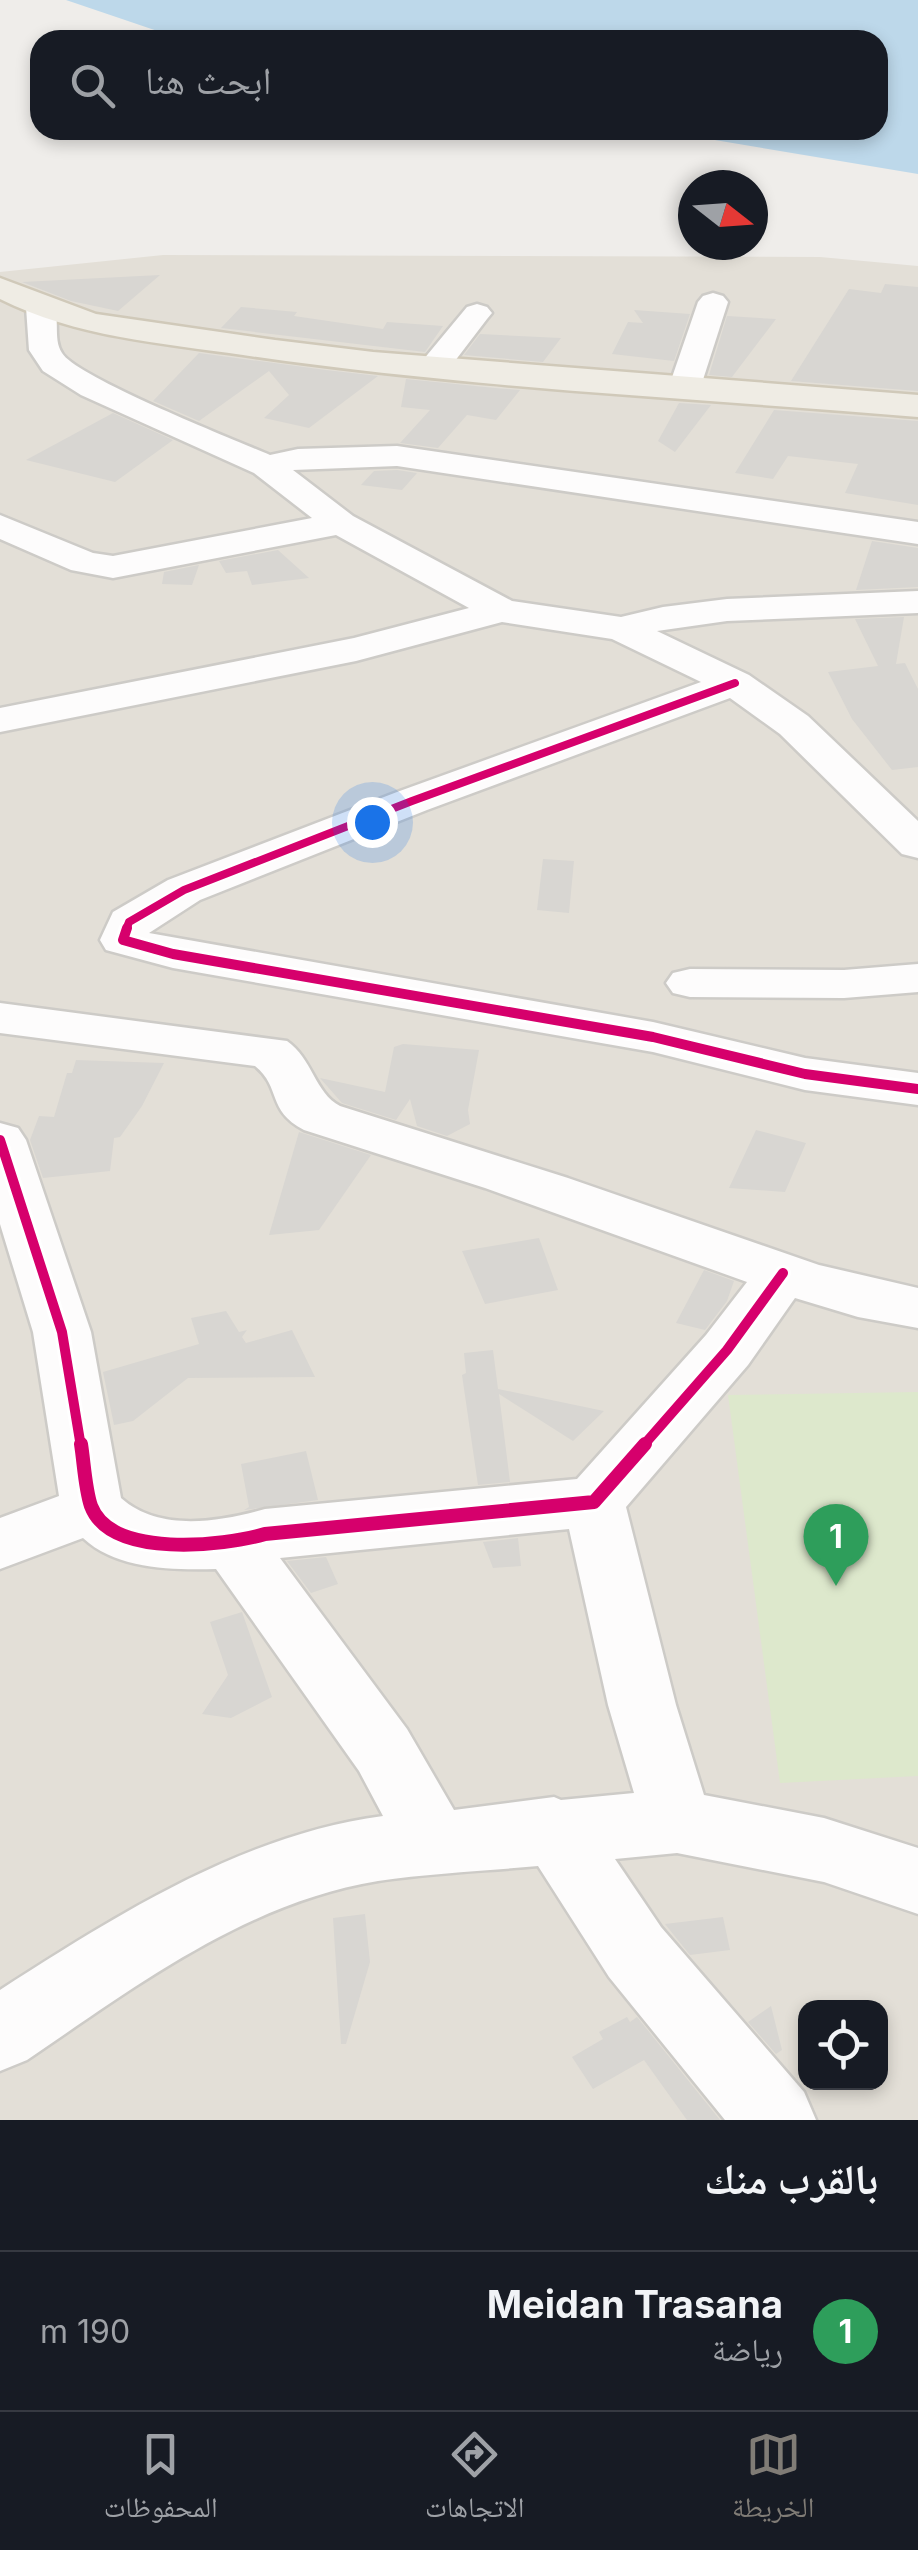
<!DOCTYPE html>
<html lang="ar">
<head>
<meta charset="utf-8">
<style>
	body { margin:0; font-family:Inter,"Noto Naskh Arabic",sans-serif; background:#20242c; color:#f1f3f6; direction:rtl }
	.controls { position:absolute; right:30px; bottom:30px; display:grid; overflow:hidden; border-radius:20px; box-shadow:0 5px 15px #0003 }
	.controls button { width:90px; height:90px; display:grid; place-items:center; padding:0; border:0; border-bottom:2px solid #363941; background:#171b24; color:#f1f3f6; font:50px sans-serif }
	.compass { position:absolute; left:678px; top:170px; width:90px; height:90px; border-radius:50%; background:#171b24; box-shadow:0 5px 15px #0003; rotate:107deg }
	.you { position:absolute; left:372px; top:822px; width:35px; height:35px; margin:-25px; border:8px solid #fff; border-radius:50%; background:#1a73e8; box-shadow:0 0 0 15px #1a73e833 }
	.badge { display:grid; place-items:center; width:65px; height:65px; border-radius:50%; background:#807c76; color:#fff; font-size:32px; font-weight:700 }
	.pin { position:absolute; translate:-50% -82px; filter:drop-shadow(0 2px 5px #0008) }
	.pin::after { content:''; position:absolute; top:52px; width:35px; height:30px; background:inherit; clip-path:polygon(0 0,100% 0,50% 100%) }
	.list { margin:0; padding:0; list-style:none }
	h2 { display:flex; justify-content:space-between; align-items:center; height:130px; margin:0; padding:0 40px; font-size:42px }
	h2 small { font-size:32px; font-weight:400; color:#9ea1a6 }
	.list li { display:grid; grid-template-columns:65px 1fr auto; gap:30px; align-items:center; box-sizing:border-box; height:160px; padding:0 40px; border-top:2px solid #363941 }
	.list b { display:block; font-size:38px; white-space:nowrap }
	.list p { margin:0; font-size:32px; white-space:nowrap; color:#9ea1a6 }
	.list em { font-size:32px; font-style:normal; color:#9ea1a6 }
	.icon { flex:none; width:55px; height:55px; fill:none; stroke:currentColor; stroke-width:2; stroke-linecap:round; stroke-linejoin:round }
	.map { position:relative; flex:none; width:918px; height:2120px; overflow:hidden; direction:ltr }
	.search { position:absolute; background:#171b24; box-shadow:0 5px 15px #0003; left:30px; right:30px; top:30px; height:110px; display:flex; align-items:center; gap:25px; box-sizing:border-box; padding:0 35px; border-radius:30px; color:#9ea1a6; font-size:38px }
	.sheet { height:290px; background:#171b24 }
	nav { display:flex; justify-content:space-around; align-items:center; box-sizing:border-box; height:140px; border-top:2px solid #363941; background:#171b24; font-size:28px; color:#9ea1a6 }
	nav a { display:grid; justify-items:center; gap:5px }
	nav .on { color:#807c76 }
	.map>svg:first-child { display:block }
	.residential { fill:#e3dfd7; fill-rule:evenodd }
	.green { fill:#dde8cc }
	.water { fill:#bdd8ea }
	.building { fill:#d8d6d2 }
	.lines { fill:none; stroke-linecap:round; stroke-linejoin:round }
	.minor-casing { stroke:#cdcbc7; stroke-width:5 }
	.major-casing { stroke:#d0c9b9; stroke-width:5 }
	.minor { fill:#fdfcfc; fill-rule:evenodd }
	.major { fill:#efece4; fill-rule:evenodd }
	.cycleway-far2-casing { stroke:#fff; stroke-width:12 }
	.cycleway-far1-casing { stroke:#fff; stroke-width:16 }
	.cycleway-casing { stroke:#fff; stroke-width:20 }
	.cycleway-far2 { stroke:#d6006c; stroke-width:8 }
	.cycleway-far1 { stroke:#d6006c; stroke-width:10 }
	.cycleway { stroke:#d6006c; stroke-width:14 }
</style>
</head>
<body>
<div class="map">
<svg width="918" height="2120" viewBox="0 0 918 2120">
	<rect width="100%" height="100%" fill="#efedea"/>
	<path class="residential" d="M163 255 820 257 918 266V2120H0V272ZM806 2008H880V2082H806Z"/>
	<path class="green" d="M918 1392V1776L780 1783 728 1395Z"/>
	<path class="water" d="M66 0H918V174L655 130H878V40H184Z"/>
	<g class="building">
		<path d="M160 275 118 311 71 301 22 282Z"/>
		<path d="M885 284 918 287V391L791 381 849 289 881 293Z"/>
		<path d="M241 307 297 312 294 316 383 329 387 322 443 326 425 352 221 328Z"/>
		<path d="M634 310 690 314 674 361 612 354 628 322 643 323Z"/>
		<path d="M727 316 776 319 732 377 709 375Z"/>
		<path d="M480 334 561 338 543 362 464 355Z"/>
		<path d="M199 353 326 370 378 376 309 428 264 418 289 395 269 371 199 421 153 401Z"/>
		<path d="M406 379 495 388 520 390 496 420 467 415 438 448 400 443 430 410 401 407Z"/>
		<path d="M679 403 711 405 675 452 658 441Z"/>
		<path d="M774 410 918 421V505L845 493 858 464 788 456 773 479 735 473Z"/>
		<path d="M113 413 173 440 115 482 26 460Z"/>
		<path d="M397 470 417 473 402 490 361 485 374 471Z"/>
		<path d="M872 541 918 548V587L856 590Z"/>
		<path d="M278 550 309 578 252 585 247 571 226 573 219 561Z"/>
		<path d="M199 565 192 585 162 584 164 572Z"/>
		<path d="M904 617 896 664 905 663 918 689V767L892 770 852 719 828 672 878 666 855 619Z"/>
		<path d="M543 859 574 861 569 913 537 910Z"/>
		<path d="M403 1044 479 1050 468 1110 470 1124 447 1136 417 1126 410 1099 396 1120 342 1103 320 1078 385 1092 394 1047Z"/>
		<path d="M76 1060 164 1063 142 1106 120 1137 114 1138 110 1171 43 1178 30 1140 39 1116 54 1117 67 1073H72Z"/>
		<path d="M756 1130 806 1143 785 1192 729 1188Z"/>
		<path d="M299 1132 371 1155 319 1230 269 1235Z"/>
		<path d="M539 1238 558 1290 485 1304 462 1251Z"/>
		<path d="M704 1270 734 1281 727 1301 705 1330 676 1323Z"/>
		<path d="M226 1311 239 1332 247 1330 242 1337 246 1343 292 1330 315 1377 188 1378 133 1421 114 1425 103 1372 199 1344 191 1318Z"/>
		<path d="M493 1350 498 1389 604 1411 573 1441 499 1394 510 1482 478 1485 462 1375 466 1373 464 1353Z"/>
		<path d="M306 1451 318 1500 244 1510 249 1507 241 1464Z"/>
		<path d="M518 1538 521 1566 493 1568 483 1542Z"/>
		<path d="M326 1557 338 1584 311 1593 287 1561Z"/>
		<path d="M242 1612 272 1697 231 1718 202 1714 228 1675 210 1622Z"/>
		<path d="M365 1914 370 1962 346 2044H341L333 1918Z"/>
		<path d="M723 1917 730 1950 690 1955 665 1924Z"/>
		<path d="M771 2006 782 2050 776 2054 748 2022Z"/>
		<path d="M627 2017 630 2022 637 2017 720 2120H687L644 2060 593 2089 572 2057 603 2039 599 2032Z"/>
	</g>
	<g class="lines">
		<g class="minor-casing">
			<g id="minor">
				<path d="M713 293 723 296 728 302 700 389 695 396H673L668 389 698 302 703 296Z"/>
				<path d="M41 298 51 301C62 316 52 338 62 353 76 377 235 440 270 455L298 449 397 446 918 522V544L397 466 293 470 353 516 512 601 621 617 663 607 727 599 918 591V613L727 621 657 631 749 675 808 716 918 821V858L902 854 780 734 730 698 427 810 200 900 149 933 653 1022 805 1058 918 1073V1105L805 1090 653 1052 173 968 106 950 100 940 113 912 168 880 397 792 701 682 612 639 502 622 356 661 0 732V708L354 638 469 608 336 535 113 578 71 570 0 539V515L93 553 113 556 312 518 254 473 81 395 43 371 29 350 26 307 31 301Z"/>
				<path d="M477 304 487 307 492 313 487 319 445 374H423L419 367 423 360 467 307Z"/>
				<path d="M918 964V992L844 998 690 997 673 993 666 983 673 973 690 969 844 970Z"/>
				<path d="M0 1003 287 1041C312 1058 315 1093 340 1106L568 1178 819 1265 918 1288V1328L858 1317 795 1298 748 1365 626 1507 676 1705 704 1795 824 1818 918 1848V1914L824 1882 677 1853 615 1859 661 1927 804 2092 816 2120H725L609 1977 538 1866C485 1871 431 1873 378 1881 245 1903 136 1986 27 2060L0 2071V1990C115 1916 244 1834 383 1816L359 1771 216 1569C173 1570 117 1570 83 1538L0 1569V1518L59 1496 33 1332 0 1224V1123L18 1128 26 1140 91 1332 121 1498C159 1532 219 1522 265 1509L577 1479 706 1335 747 1282 485 1188 304 1130C266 1110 282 1088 255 1066L0 1033ZM569 1529 608 1705 634 1793 561 1800 554 1797 454 1810 407 1729 280 1558Z"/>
			</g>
		</g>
		<g class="major-casing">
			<path id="major" d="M0 278 96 314 275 340 373 352 918 395V417C693 398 466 388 243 355 160 343 76 337 0 299Z"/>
		</g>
		<use href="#minor" class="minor"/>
		<use href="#major" class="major"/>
		<g class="cycleway-far2-casing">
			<path id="cycleway-far2" d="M126 930 129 922 184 890 412 801 735 683"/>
		</g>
		<g class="cycleway-far1-casing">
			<g id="cycleway-far1">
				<path d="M127 928 123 940 173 954 653 1037 805 1074 918 1089"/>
				<path d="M0 1140 62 1332 81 1447"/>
				<path d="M642 1447 727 1350 783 1273"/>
			</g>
		</g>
		<g class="cycleway-casing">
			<path id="cycleway" d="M81 1444C84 1463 85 1488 91 1506 111 1559 224 1546 265 1534L594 1502 645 1444"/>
		</g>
		<use href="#cycleway-far2" class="cycleway-far2"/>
		<use href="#cycleway-far1" class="cycleway-far1"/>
		<use href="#cycleway" class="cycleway"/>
	</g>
</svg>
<div class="controls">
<button><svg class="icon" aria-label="locate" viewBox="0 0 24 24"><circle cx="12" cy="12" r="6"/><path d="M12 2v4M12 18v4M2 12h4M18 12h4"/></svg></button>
</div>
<svg class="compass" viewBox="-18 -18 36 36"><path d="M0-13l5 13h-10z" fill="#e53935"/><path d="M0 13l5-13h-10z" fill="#9ea1a6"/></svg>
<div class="you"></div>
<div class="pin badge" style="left:836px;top:1586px;background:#2e9e5b">1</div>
<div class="search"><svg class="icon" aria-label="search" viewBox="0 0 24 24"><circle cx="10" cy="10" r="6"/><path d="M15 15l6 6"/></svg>ابحث هنا</div>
</div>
<section class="sheet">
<h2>بالقرب منك<small></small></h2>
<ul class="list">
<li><span class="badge" style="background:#2e9e5b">1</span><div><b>Meidan Trasana</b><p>رياضة</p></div><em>190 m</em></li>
</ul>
</section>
<nav>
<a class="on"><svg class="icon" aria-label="map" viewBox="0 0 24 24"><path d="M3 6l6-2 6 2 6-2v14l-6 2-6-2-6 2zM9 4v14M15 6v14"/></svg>الخريطة</a>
<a><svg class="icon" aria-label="directions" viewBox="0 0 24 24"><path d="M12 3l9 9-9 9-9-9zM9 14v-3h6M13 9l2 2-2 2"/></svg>الاتجاهات</a>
<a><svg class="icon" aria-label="saved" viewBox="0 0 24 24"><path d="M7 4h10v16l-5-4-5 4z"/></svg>المحفوظات</a>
</nav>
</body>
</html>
